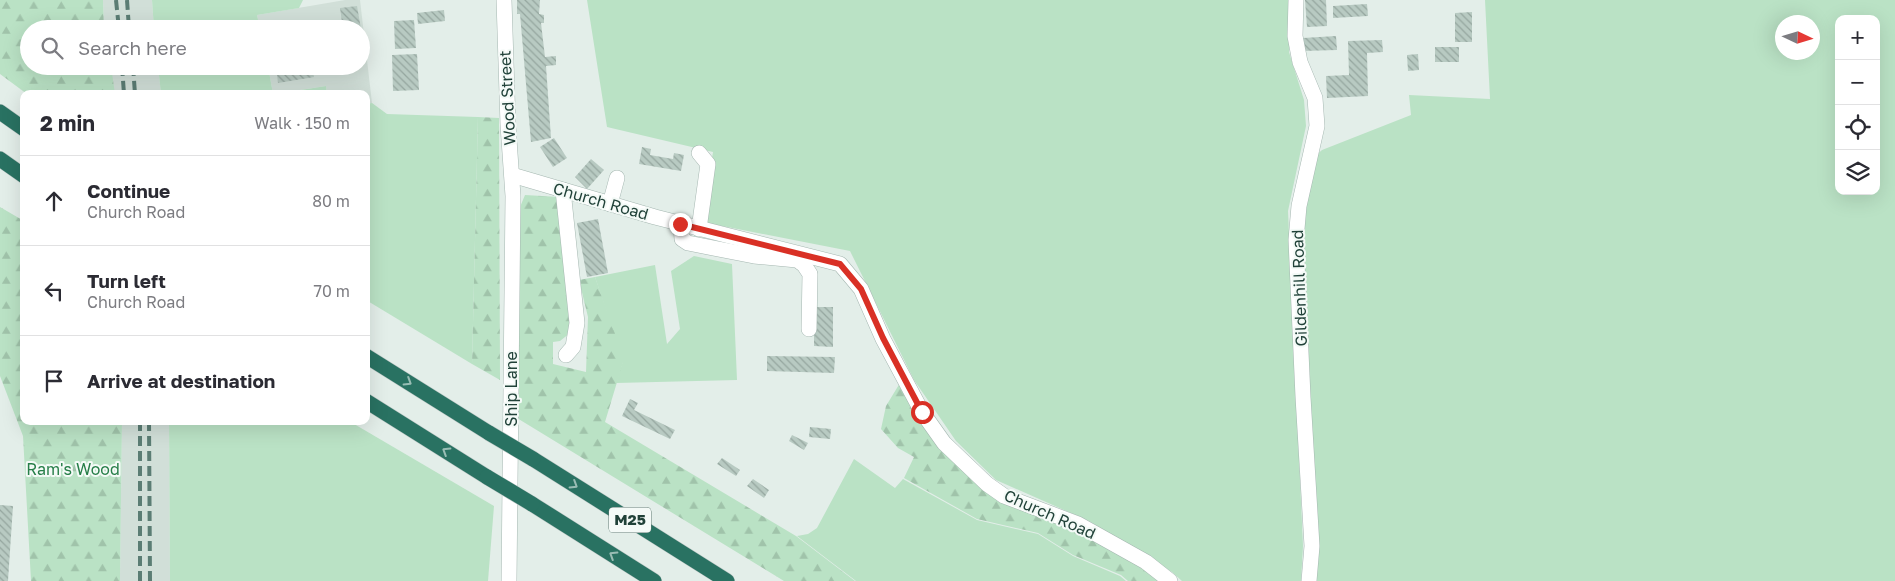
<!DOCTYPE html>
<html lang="en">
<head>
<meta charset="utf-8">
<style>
	body { margin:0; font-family:"Golos Text",sans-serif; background:#f2f2f3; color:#2b2b33 }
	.controls { position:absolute; right:15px; top:15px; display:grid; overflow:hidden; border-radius:10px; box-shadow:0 5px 20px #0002 }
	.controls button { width:45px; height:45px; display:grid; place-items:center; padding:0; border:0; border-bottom:1px solid #e1e1e2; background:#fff; color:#2b2b33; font:25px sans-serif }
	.compass { position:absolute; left:1775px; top:15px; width:45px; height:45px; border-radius:50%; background:#fff; box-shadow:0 5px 20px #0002; rotate:94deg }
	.stop { position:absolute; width:15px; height:15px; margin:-11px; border:4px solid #d93025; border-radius:50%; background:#fff }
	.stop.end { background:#d93025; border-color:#fff; box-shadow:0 1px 5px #0008 }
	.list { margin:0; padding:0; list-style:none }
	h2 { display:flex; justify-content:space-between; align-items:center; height:65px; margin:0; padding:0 20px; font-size:21px }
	h2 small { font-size:16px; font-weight:400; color:#7c7c81 }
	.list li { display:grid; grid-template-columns:32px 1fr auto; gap:15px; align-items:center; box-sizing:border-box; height:90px; padding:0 20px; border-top:1px solid #e1e1e2 }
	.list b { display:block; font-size:19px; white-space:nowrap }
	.list p { margin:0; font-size:16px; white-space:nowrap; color:#7c7c81 }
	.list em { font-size:16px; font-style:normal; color:#7c7c81 }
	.icon { flex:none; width:28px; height:28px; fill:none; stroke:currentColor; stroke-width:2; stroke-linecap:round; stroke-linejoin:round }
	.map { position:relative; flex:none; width:1895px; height:581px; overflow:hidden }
	.search { position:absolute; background:#fff; box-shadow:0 5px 20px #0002; left:20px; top:20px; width:350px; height:55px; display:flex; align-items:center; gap:12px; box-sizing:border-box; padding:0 18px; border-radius:28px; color:#7c7c81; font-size:19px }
	.panel { position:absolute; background:#fff; box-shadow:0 5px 20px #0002; left:20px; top:90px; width:350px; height:335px; border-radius:10px }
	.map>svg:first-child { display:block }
	.built { fill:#d1dfd8 }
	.green { fill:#bae2c5; fill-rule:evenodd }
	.forest { fill:url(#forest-firs) }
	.building { fill:url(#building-back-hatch) }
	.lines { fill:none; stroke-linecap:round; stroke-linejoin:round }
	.minor-casing { stroke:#a5b7b1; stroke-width:16 }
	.highway-casing { stroke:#c1cac8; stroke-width:16 }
	.minor { stroke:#fff; stroke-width:15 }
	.highway { stroke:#297262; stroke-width:15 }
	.rail { stroke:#5b7d74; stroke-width:4; stroke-dasharray:10 5; stroke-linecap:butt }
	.highway-bridge-casing { stroke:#c1cac8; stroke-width:16; stroke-linecap:butt }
	.highway-bridge { stroke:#297262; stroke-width:15 }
	.oneway { stroke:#99bdb4 }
	.route { stroke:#d93025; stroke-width:6 }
	.labels { text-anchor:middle; stroke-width:4; stroke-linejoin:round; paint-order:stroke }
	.shield { fill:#f4faf7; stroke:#607972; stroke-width:1 }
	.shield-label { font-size:15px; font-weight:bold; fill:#214239 }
	.street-label { font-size:16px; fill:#214239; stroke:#f4faf7 }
	.park-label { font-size:16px; fill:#267e48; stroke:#f4faf7 }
</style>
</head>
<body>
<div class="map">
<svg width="1895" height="581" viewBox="0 0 1895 581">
	<defs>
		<pattern id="forest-firs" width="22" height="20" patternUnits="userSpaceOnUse" patternTransform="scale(1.25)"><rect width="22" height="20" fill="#bae2c5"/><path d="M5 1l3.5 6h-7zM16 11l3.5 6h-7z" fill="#a0c3aa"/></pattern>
		<pattern id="building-back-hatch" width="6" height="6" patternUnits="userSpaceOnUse" patternTransform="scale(1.25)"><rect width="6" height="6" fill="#b8cac2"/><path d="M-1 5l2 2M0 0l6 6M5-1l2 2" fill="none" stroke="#95a69f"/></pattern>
	</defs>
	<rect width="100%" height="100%" fill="#e3eee9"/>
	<g class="built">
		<path d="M103 0H152L154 29H104Z"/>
		<path d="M345 0H360L372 103 366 104V94H327L326 86 273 94 268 66H361V29H260L257 15Z"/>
		<path d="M108 66H158L161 94H111Z"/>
		<path d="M122 421H169L170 581H120Z"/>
	</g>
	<g class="green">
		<path d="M152 0H303L299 8 257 15 260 29H154Z"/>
		<path d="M587 0H1291L1289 52 1304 100 1306 126 1288 211 1303 546 1301 581H1182L1172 572 1089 521 996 480 956 441 914 380 850 251 702 222 713 152 607 127Z"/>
		<path d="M1485 0H1895V581H1310L1298 240 1312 159 1322 150 1411 115 1409 95 1490 99ZM1839 19H1876V191H1839ZM1782 22H1812V52H1782Z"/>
		<path d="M158 66H268L273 94H161Z"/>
		<path d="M326 86 327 94H275Z"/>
		<path d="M372 103 387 114 478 117 472 364 366 300V104Z"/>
		<path d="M694 256 732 264 737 380 616 383 623 361 595 277 655 265 667 344 680 329 671 271Z"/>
		<path d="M169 421H349L494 506 488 581H170Z"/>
		<path d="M854 459 895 488 903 479 977 520 1038 534 1073 556 1120 576 1126 581H856L797 536 808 534 817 528Z"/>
	</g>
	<g class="forest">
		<path d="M0 0H103L104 29H29V66H111L115 94H27L0 74Z"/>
		<path d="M478 117 499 118 500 380 472 364Z"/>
		<path d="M525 195 559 197 570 333 560 341 553 342V364L586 372 588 317 579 280 595 277 624 359 605 422 796 536 855 581H784L512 415 520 207Z"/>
		<path d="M0 207 24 221V421H122L120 581H31L23 436 0 376Z"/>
		<path d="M903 378 963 462 1040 512 1168 581H1128L1121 575 1073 555 1038 533 977 519 904 478 914 457 898 448 881 429 886 406Z"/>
	</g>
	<g class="building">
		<path d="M517 0H540L539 14 544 15V23H541L545 57 556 56V65L546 66 551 138 531 142 520 14H517Z"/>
		<path d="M1305 0H1326L1327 26 1307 27Z"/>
		<path d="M1367 4 1368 16 1333 18V6Z"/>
		<path d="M357 6 361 29H343L340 8Z"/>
		<path d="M444 10 445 21 418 24 417 13Z"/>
		<path d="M1472 12V42H1455V13Z"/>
		<path d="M414 20 416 48 395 49 394 21Z"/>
		<path d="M1336 36 1337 50 1303 51V38Z"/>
		<path d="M1382 40 1383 52 1367 53 1368 96 1327 98 1326 76 1349 75 1348 41Z"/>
		<rect x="1435" y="47" width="24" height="15"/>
		<path d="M417 54 419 90 393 91 392 55Z"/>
		<path d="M1418 54 1419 70 1408 71 1407 55Z"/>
		<path d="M276 66H312L314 77 278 83Z"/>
		<path d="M554 138 567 158 553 167 540 147Z"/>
		<path d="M642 147 651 149 650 155 673 159 674 153 684 155 681 171 639 164Z"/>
		<path d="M591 159 604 170 587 189 575 177Z"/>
		<path d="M598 219 608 273 587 277 577 223Z"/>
		<path d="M814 307H833V347L814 346Z"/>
		<path d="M767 356 835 357 834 373 767 371Z"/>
		<path d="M630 399 638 403 634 410 675 430 670 439 622 416Z"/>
		<path d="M810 427 831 429 830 439 809 437Z"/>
		<path d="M792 435 808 443 804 450 789 441Z"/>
		<path d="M722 458 740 470 736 476 717 464Z"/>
		<path d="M753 479 769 490 764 498 747 486Z"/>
		<path d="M0 505 13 506 8 581H0Z"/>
	</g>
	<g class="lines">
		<g class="minor-casing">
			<g id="minor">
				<path d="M504 0 508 125 513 196 509 581"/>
				<path d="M1296 0 1295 36 1300 62 1315 98 1317 126 1299 206 1296 240 1303 397 1312 546 1309 581"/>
				<path d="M512 175 655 217 840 264 861 289 883 339 922 412 944 443 987 484 1004 496 1078 524 1146 562 1170 581"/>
				<path d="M563 190 577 323 573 347 566 355"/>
				<path d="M610 204 617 178"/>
				<path d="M681 224 682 239 688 243 754 256 797 260 804 265 810 274 809 329"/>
				<path d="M699 229 708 164 699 153"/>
			</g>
		</g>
		<g class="highway-casing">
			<g id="highway">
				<path d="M0 112 24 129"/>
				<path d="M0 159 24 176"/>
				<path d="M366 356 489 433"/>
				<path d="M366 401 487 477"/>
				<path d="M533 459 727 581"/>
				<path d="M532 504 654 581"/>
			</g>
		</g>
		<use href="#minor" class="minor"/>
		<use href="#highway" class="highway"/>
		<g class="rail">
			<path d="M116 0 119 29"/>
			<path d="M127 0 129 29"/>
			<path d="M122 66 124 94"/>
			<path d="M133 66 135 94"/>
			<path d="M140 421V581"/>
			<path d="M149 421 150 581"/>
		</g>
		<g class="highway-bridge-casing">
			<g id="highway-bridge">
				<path d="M489 433 533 459"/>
				<path d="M487 477 532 504"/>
			</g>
		</g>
		<use href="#highway-bridge" class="highway-bridge"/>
	</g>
	<defs><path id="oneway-chevron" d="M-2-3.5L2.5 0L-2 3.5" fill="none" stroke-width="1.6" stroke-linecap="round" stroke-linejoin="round" transform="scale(1.25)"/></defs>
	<g class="oneway">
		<use href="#oneway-chevron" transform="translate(408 382) rotate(32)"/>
		<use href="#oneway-chevron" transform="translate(446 451) rotate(-148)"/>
		<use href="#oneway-chevron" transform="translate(574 485) rotate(32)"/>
		<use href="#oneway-chevron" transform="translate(613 555) rotate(-148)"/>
	</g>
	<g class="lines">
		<path class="route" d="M680 224 840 264 861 289 883 338 922 412"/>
	</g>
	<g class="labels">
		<rect class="shield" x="609" y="507.5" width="42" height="25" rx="4"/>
		<g class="shield-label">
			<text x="630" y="525">M25</text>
		</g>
		<g class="street-label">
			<text transform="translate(507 98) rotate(-93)" y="6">Wood Street</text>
			<text transform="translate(601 201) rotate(16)" y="6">Church Road</text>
			<text transform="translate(1299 288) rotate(-92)" y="6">Gildenhill Road</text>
			<text transform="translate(511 389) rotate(-90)" y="6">Ship Lane</text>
			<text transform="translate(1050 514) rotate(24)" y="6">Church Road</text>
		</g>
		<g class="park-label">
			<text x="73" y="475">Ram's Wood</text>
		</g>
	</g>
</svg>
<div class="controls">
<button>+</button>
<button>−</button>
<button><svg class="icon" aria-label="locate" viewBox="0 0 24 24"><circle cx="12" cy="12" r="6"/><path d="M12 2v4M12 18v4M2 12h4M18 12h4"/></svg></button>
<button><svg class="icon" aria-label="layers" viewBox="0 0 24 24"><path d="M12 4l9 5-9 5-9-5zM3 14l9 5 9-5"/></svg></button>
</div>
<svg class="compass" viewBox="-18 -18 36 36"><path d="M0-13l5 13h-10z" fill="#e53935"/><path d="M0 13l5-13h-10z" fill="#7c7c81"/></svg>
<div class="stop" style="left:922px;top:412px"></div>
<div class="stop end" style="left:680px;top:224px"></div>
<div class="search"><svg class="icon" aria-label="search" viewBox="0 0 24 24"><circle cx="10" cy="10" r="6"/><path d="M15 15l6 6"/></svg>Search here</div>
<section class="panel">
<h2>2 min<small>Walk · 150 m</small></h2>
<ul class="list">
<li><svg class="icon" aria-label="ahead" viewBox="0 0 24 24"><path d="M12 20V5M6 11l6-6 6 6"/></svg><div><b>Continue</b><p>Church Road</p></div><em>80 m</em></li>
<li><svg class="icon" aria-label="left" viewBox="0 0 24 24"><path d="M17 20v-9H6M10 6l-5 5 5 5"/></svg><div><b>Turn left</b><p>Church Road</p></div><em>70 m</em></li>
<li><svg class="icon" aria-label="arrive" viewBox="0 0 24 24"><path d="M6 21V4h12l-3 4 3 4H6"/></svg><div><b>Arrive at destination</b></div></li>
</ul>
</section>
</div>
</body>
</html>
